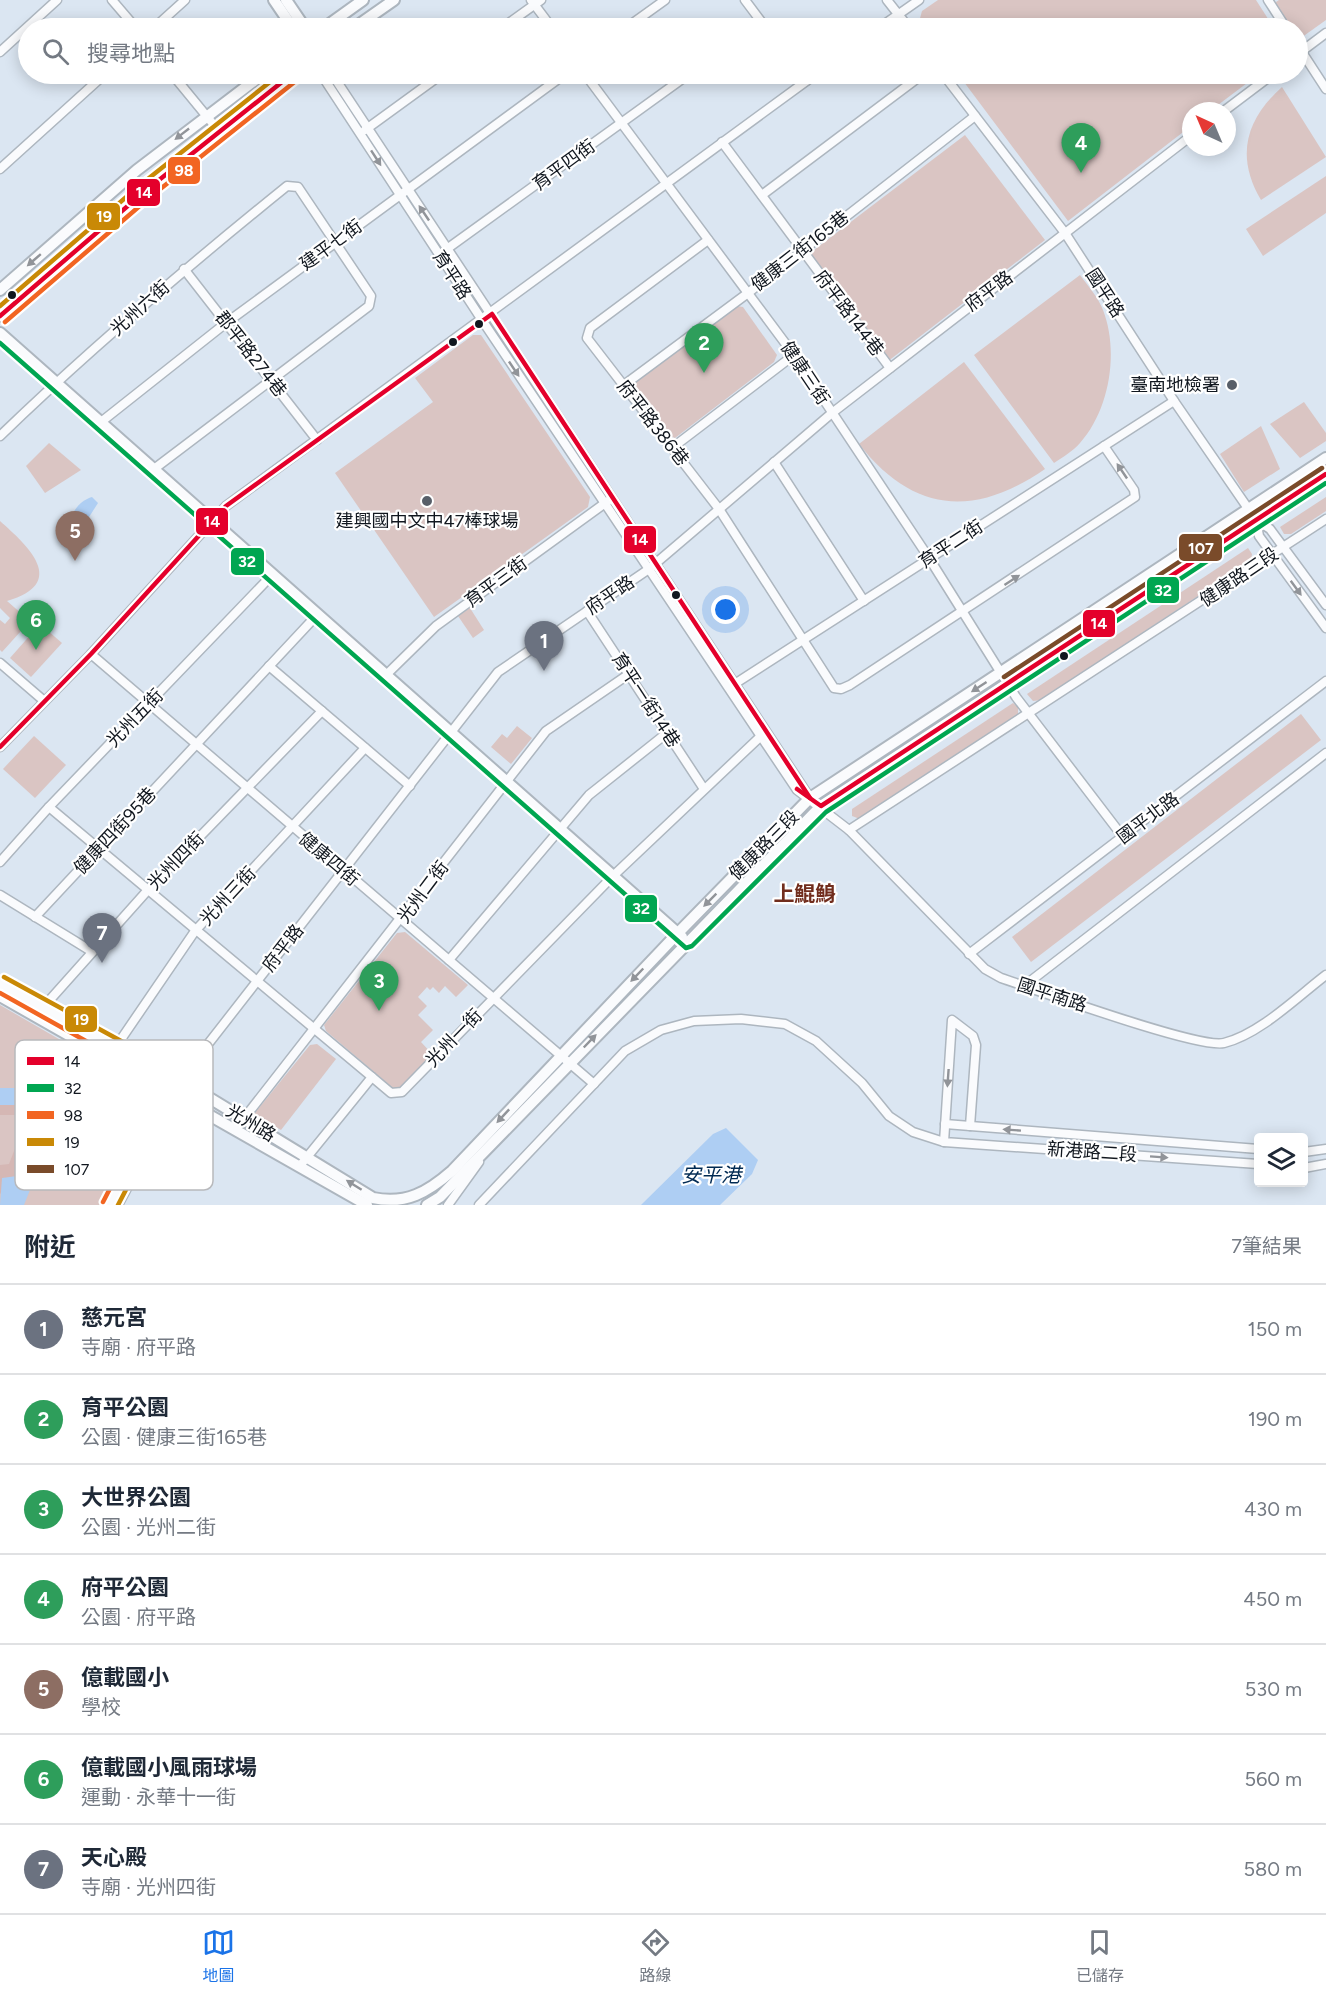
<!DOCTYPE html>
<html lang="zh-TW">
<head>
<meta charset="utf-8">
<style>
	body { margin:0; font-family:Figtree,"Noto Sans TC",sans-serif; background:#f6f6f7; color:#1f2937 }
	.controls { position:absolute; right:18px; bottom:18px; display:grid; overflow:hidden; border-radius:6px; box-shadow:0 3px 15px #0003 }
	.controls button { width:54px; height:54px; display:grid; place-items:center; padding:0; border:0; border-bottom:2px solid #e0e1e3; background:#fff; color:#1f2937; font:30px sans-serif }
	.compass { position:absolute; left:1182px; top:102px; width:54px; height:54px; border-radius:50%; background:#fff; box-shadow:0 3px 15px #0003; rotate:316deg }
	.you { position:absolute; left:726px; top:610px; width:21px; height:21px; margin:-15px; border:4px solid #fff; border-radius:50%; background:#1a73e8; box-shadow:0 0 0 9px #1a73e833 }
	.badge { display:grid; place-items:center; width:39px; height:39px; border-radius:50%; background:#1a73e8; color:#fff; font-size:20px; font-weight:700 }
	.pin { position:absolute; translate:-50% -50px; filter:drop-shadow(0 2px 3px #0008) }
	.pin::after { content:''; position:absolute; top:32px; width:21px; height:18px; background:inherit; clip-path:polygon(0 0,100% 0,50% 100%) }
	.list { margin:0; padding:0; list-style:none }
	h2 { display:flex; justify-content:space-between; align-items:center; height:78px; margin:0; padding:0 24px; font-size:26px }
	h2 small { font-size:20px; font-weight:400; color:#747a83 }
	.list li { display:grid; grid-template-columns:39px 1fr auto; gap:18px; align-items:center; box-sizing:border-box; height:90px; padding:0 24px; border-top:2px solid #e0e1e3 }
	.list b { display:block; font-size:22px; white-space:nowrap }
	.list p { margin:0; font-size:20px; white-space:nowrap; color:#747a83 }
	.list em { font-size:20px; font-style:normal; color:#747a83 }
	.icon { flex:none; width:33px; height:33px; fill:none; stroke:currentColor; stroke-width:2; stroke-linecap:round; stroke-linejoin:round }
	.map { position:relative; flex:none; width:1326px; height:1205px; overflow:hidden }
	.search { position:absolute; background:#fff; box-shadow:0 3px 15px #0003; left:18px; right:18px; top:18px; height:66px; display:flex; align-items:center; gap:15px; box-sizing:border-box; padding:0 21px; border-radius:33px; color:#747a83; font-size:22px }
	.sheet { height:708px; background:#fff }
	nav { display:flex; justify-content:space-around; align-items:center; box-sizing:border-box; height:84px; border-top:2px solid #e0e1e3; background:#fff; font-size:16px; color:#747a83 }
	nav a { display:grid; justify-items:center; gap:3px }
	nav .on { color:#1a73e8 }
	.map>svg:first-child { display:block }
	.green { fill:#dac5c3 }
	.forest { fill:#d5b7b4 }
	.water { fill:#aecef3 }
	.lines { fill:none; stroke-linecap:round; stroke-linejoin:round }
	.minor-casing { stroke:#adb6bf; stroke-width:11 }
	.tertiary-casing { stroke:#adb6bf; stroke-width:14 }
	.minor { stroke:#fafbfd; stroke-width:8 }
	.tertiary { stroke:#fafbfd; stroke-width:10 }
	.bus-1-casing { stroke:#fff; stroke-width:9 }
	.bus-2-casing { stroke:#fff; stroke-width:9 }
	.bus-3-casing { stroke:#fff; stroke-width:9 }
	.bus-4-casing { stroke:#fff; stroke-width:9 }
	.bus-5-casing { stroke:#fff; stroke-width:9 }
	.bus-1 { stroke:#e4002b; stroke-width:4.5 }
	.bus-2 { stroke:#00a651; stroke-width:4.5 }
	.bus-3 { stroke:#f26522; stroke-width:4.5 }
	.bus-4 { stroke:#c98906; stroke-width:4.5 }
	.bus-5 { stroke:#7a4b2a; stroke-width:4.5 }
	.oneway { fill:#919499 }
	.bus-dot { fill:#11171f; stroke:#fff; stroke-width:2 }
	.poi-dot { fill:#585f69; stroke:#fff; stroke-width:2 }
	.labels { text-anchor:middle; stroke-width:4.5; stroke-linejoin:round; paint-order:stroke }
	.street-label { font-size:18px; fill:#11171f; stroke:#fff }
	.poi-label { font-size:18px; fill:#11171f; stroke:#fff; text-anchor:end }
	.water-label { font-size:20px; font-style:italic; fill:#002a53; stroke:#fff }
	.quarter-label { font-size:21px; font-weight:bold; fill:#712d1d; stroke:#fff }
	.key { fill:#fff; stroke:#b8b9bc; stroke-width:1.5 }
	.key-label { font-size:16px; fill:#11171f }
	.line-badge { stroke:#fff; stroke-width:2 }
	.badge-label { font-size:16px; text-anchor:middle; font-weight:bold; fill:#fff }
</style>
</head>
<body>
<div class="map">
<svg width="1326" height="1205" viewBox="0 0 1326 1205">
	<rect width="100%" height="100%" fill="#dbe6f2"/>
	<g class="green">
		<path d="M938 0H1256L1274 28H924L919 22 922 11Z"/>
		<path d="M1279 0H1326V20L1298 40V28H1286L1270 6Z"/>
		<path d="M958 74H1259L1210 111H1191V126L1068 221Z"/>
		<path d="M1282 87 1326 157 1261 200C1235 156 1246 119 1282 87Z"/>
		<path d="M965 135 1045 240 887 362 806 256Z"/>
		<path d="M1326 176V213L1263 256 1246 229Z"/>
		<path d="M1080 275C1088 286 1098 297 1103 310 1119 351 1110 409 1080 443 1073 451 1063 457 1054 463L974 355Z"/>
		<path d="M737 306 743 307 777 355 774 362 675 438 669 436 633 391V384Z"/>
		<path d="M473 335H481L590 497 588 507 434 617 335 473 433 402 415 378Z"/>
		<path d="M964 362 1045 469C974 518 913 513 859 444Z"/>
		<path d="M1304 402 1326 433V441L1300 458 1270 424Z"/>
		<path d="M1261 426 1280 469 1244 492 1220 454Z"/>
		<path d="M49 443 81 470 45 493 26 466Z"/>
		<path d="M1326 497V511L1291 534H1284L1280 527Z"/>
		<path d="M0 521C28 546 69 583 7 601L30 621 2 652 0 650V620L5 624 10 618 0 608Z"/>
		<path d="M1248 548 1252 554 1251 561 1041 700 1033 701 1027 694Z"/>
		<path d="M470 608 484 630 473 638 458 616Z"/>
		<path d="M40 624 62 643 31 677 10 658Z"/>
		<path d="M1013 703 1018 707V715L860 819 852 816V809Z"/>
		<path d="M1301 714 1321 740 1031 962 1012 937Z"/>
		<path d="M517 726 532 738 511 764 491 747 502 734 507 738Z"/>
		<path d="M34 736 66 765 35 798 3 769Z"/>
		<path d="M405 932 468 985 456 997 445 986 439 993 433 987 430 990 427 987 418 997 427 1006 418 1015 433 1030 421 1042 433 1055 400 1089H394L326 1031 324 1025 397 933Z"/>
		<path d="M0 1005 154 1094 155 1102 100 1205H0Z"/>
		<path d="M317 1044 336 1059 281 1130 254 1114 310 1045Z"/>
	</g>
	<path class="forest" d="M0 1105H30L40 1117 17 1176 0 1194V1165L9 1164 26 1120 21 1115H0Z"/>
	<g class="water">
		<path d="M92 497 98 503 82 528 71 524C70 512 81 500 92 497Z"/>
		<path d="M0 1088H38L60 1114 24 1205H0L2 1178 17 1176 40 1117 30 1105H0Z"/>
		<path d="M726 1128 758 1160 752 1174 720 1205H641L713 1134Z"/>
	</g>
	<g class="lines">
		<g class="minor-casing">
			<g id="minor">
				<path d="M112 0 136 28"/>
				<path d="M531 0 552 28"/>
				<path d="M745 0 766 28"/>
				<path d="M887 0 909 28"/>
				<path d="M1268 0 1286 28"/>
				<path d="M154 28 185 0"/>
				<path d="M502 28 541 0"/>
				<path d="M626 28 665 0"/>
				<path d="M749 28 760 21"/>
				<path d="M879 28 919 0"/>
				<path d="M1298 46 1326 89"/>
				<path d="M0 52 57 0"/>
				<path d="M1298 54 1326 33"/>
				<path d="M172 74 218 130"/>
				<path d="M321 74 482 320 797 790 849 830 985 969 1001 978C1037 990 1198 1049 1224 1043 1260 1034 1297 997 1326 975"/>
				<path d="M332 74 810 798"/>
				<path d="M585 74 794 355 929 558 1016 697 1123 837"/>
				<path d="M800 74 806 81"/>
				<path d="M943 74 1065 233 1174 401 1256 520 1259 536 1326 628"/>
				<path d="M1224 111 1273 74"/>
				<path d="M365 130 442 74"/>
				<path d="M722 142 890 368"/>
				<path d="M0 169 105 74"/>
				<path d="M762 195 923 74"/>
				<path d="M708 240 590 328 587 338 719 509 834 688 841 689 850 685 1135 497 1134 490 1104 446"/>
				<path d="M444 251 689 74"/>
				<path d="M184 269 317 440"/>
				<path d="M624 385 748 293 975 116"/>
				<path d="M101 422 226 323 565 74"/>
				<path d="M0 436C91 348 188 266 287 186L298 187 371 296 369 306 154 469"/>
				<path d="M672 448 794 355"/>
				<path d="M774 462 864 601"/>
				<path d="M1256 520 1270 529 1326 605"/>
				<path d="M587 611 704 789"/>
				<path d="M91 654 594 1084"/>
				<path d="M0 663 43 700"/>
				<path d="M269 666 410 786"/>
				<path d="M386 675 436 626 608 501"/>
				<path d="M733 685 1174 401"/>
				<path d="M0 747 91 654 226 506 816 74"/>
				<path d="M49 807 372 1077"/>
				<path d="M849 830 1326 519"/>
				<path d="M0 862 49 807 272 575"/>
				<path d="M0 895 91 951"/>
				<path d="M35 917 317 615"/>
				<path d="M969 954 1326 681"/>
				<path d="M449 960 589 795 667 733"/>
				<path d="M1024 986 1326 753"/>
				<path d="M39 1012 147 891 322 711"/>
				<path d="M113 1051 195 931 365 748"/>
				<path d="M945 1124 1258 1149"/>
				<path d="M970 1126 976 1045 973 1036 952 1020 944 1142 1258 1164"/>
				<path d="M235 1130 546 731 629 674"/>
				<path d="M1304 1152 1326 1149"/>
				<path d="M299 1167 372 1077 391 1093 402 1092 613 876 761 736"/>
				<path d="M1304 1168 1326 1164"/>
				<path d="M110 1205 164 1100 172 1094 180 1080 498 672 649 569 832 413 1191 136"/>
				<path d="M118 1205 172 1104V1094"/>
				<path d="M448 1205 479 1162"/>
				<path d="M479 1205 625 1051 661 1030 694 1021 741 1019 785 1024 816 1041 862 1083 889 1116 913 1132 944 1142"/>
			</g>
		</g>
		<g class="tertiary-casing">
			<g id="tertiary">
				<path d="M274 0 293 28"/>
				<path d="M286 0 305 28"/>
				<path d="M324 28 363 0"/>
				<path d="M354 28 394 0"/>
				<path d="M0 290 137 170 263 74"/>
				<path d="M0 316C95 232 191 150 292 74"/>
				<path d="M0 333 682 937"/>
				<path d="M0 984 115 1048 180 1080 373 1198C406 1205 428 1192 452 1171L678 933 810 798 1326 458"/>
				<path d="M0 996 367 1205"/>
				<path d="M427 1205 440 1197 821 806 1326 474"/>
			</g>
		</g>
		<use href="#minor" class="minor"/>
		<use href="#tertiary" class="tertiary"/>
		<g class="bus-1-casing">
			<g id="bus-1">
				<path d="M0 316 144 192 292 74"/>
				<path d="M0 747 91 654 226 506 492 314 810 798"/>
				<path d="M797 789 821 806 1326 474"/>
			</g>
		</g>
		<g class="bus-2-casing">
			<path id="bus-2" d="M0 343 686 948 692 946 826 812 1326 483"/>
		</g>
		<g class="bus-3-casing">
			<g id="bus-3">
				<path d="M5 322 149 198 297 80"/>
				<path d="M0 993 111 1055 170 1083 157 1097 103 1202"/>
			</g>
		</g>
		<g class="bus-4-casing">
			<g id="bus-4">
				<path d="M0 306 139 186 280 74"/>
				<path d="M4 977 187 1077C188 1088 178 1099 170 1105L118 1205"/>
			</g>
		</g>
		<g class="bus-5-casing">
			<path id="bus-5" d="M1004 677 1322 468"/>
		</g>
		<use href="#bus-1" class="bus-1"/>
		<use href="#bus-2" class="bus-2"/>
		<use href="#bus-3" class="bus-3"/>
		<use href="#bus-4" class="bus-4"/>
		<use href="#bus-5" class="bus-5"/>
	</g>
	<defs><path id="oneway-solid" d="M-6-.8H1V-3.2L6.5 0L1 3.2V.8H-6Z" transform="scale(1.5)"/></defs>
	<g class="oneway">
		<use href="#oneway-solid" transform="translate(182 134) rotate(142)"/>
		<use href="#oneway-solid" transform="translate(376 158) rotate(57)"/>
		<use href="#oneway-solid" transform="translate(424 213) rotate(-124)"/>
		<use href="#oneway-solid" transform="translate(34 260) rotate(139)"/>
		<use href="#oneway-solid" transform="translate(514 369) rotate(56)"/>
		<use href="#oneway-solid" transform="translate(1122 471) rotate(-124)"/>
		<use href="#oneway-solid" transform="translate(1012 580) rotate(-33)"/>
		<use href="#oneway-solid" transform="translate(1296 588) rotate(54)"/>
		<use href="#oneway-solid" transform="translate(979 687) rotate(147)"/>
		<use href="#oneway-solid" transform="translate(710 900) rotate(135)"/>
		<use href="#oneway-solid" transform="translate(637 975) rotate(134)"/>
		<use href="#oneway-solid" transform="translate(590 1041) rotate(-46)"/>
		<use href="#oneway-solid" transform="translate(948 1078) rotate(94)"/>
		<use href="#oneway-solid" transform="translate(503 1116) rotate(133)"/>
		<use href="#oneway-solid" transform="translate(1012 1130) rotate(-176)"/>
		<use href="#oneway-solid" transform="translate(1159 1157) rotate(4)"/>
		<use href="#oneway-solid" transform="translate(354 1185) rotate(-148)"/>
	</g>
	<g class="bus-dot">
		<circle cx="12" cy="295" r="5"/>
		<circle cx="479" cy="324" r="5"/>
		<circle cx="453" cy="342" r="5"/>
		<circle cx="676" cy="595" r="5"/>
		<circle cx="1064" cy="656" r="5"/>
	</g>
	<g class="poi-dot">
		<circle cx="1232" cy="385" r="6"/>
		<circle cx="427" cy="501" r="6"/>
	</g>
	<g class="labels">
		<g class="street-label">
			<text transform="translate(564 165) rotate(-36)" y="6">育平四街</text>
			<text transform="translate(331 245) rotate(-36)" y="6">建平七街</text>
			<text transform="translate(800 251) rotate(-38)" y="6">健康三街165巷</text>
			<text transform="translate(452 275) rotate(57)" y="6">育平路</text>
			<text transform="translate(989 291) rotate(-37)" y="6">府平路</text>
			<text transform="translate(1105 293) rotate(57)" y="6">國平路</text>
			<text transform="translate(140 308) rotate(-42)" y="6">光州六街</text>
			<text transform="translate(849 313) rotate(53)" y="6">府平路144巷</text>
			<text transform="translate(251 354) rotate(52)" y="6">郡平路274巷</text>
			<text transform="translate(805 373) rotate(56)" y="6">健康三街</text>
			<text transform="translate(653 423) rotate(52)" y="6">府平路386巷</text>
			<text transform="translate(951 544) rotate(-33)" y="6">育平二街</text>
			<text transform="translate(1239 577) rotate(-34)" y="6">健康路三段</text>
			<text transform="translate(496 582) rotate(-36)" y="6">育平三街</text>
			<text transform="translate(610 595) rotate(-34)" y="6">府平路</text>
			<text transform="translate(646 700) rotate(57)" y="6">育平一街14巷</text>
			<text transform="translate(135 718) rotate(-46)" y="6">光州五街</text>
			<text transform="translate(1148 818) rotate(-37)" y="6">國平北路</text>
			<text transform="translate(115 831) rotate(-47)" y="6">健康四街95巷</text>
			<text transform="translate(764 845) rotate(-45)" y="6">健康路三段</text>
			<text transform="translate(329 859) rotate(40)" y="6">健康四街</text>
			<text transform="translate(176 861) rotate(-46)" y="6">光州四街</text>
			<text transform="translate(423 892) rotate(-53)" y="6">光州二街</text>
			<text transform="translate(228 896) rotate(-47)" y="6">光州三街</text>
			<text transform="translate(283 948) rotate(-52)" y="6">府平路</text>
			<text transform="translate(1052 995) rotate(18)" y="6">國平南路</text>
			<text transform="translate(454 1038) rotate(-46)" y="6">光州一街</text>
			<text transform="translate(251 1123) rotate(31)" y="6">光州路</text>
			<text transform="translate(1092 1152) rotate(4)" y="6">新港路二段</text>
		</g>
		<g class="poi-label">
			<text x="1220" y="391">臺南地檢署</text>
			<text x="427" y="527" text-anchor="middle">建興國中文中47棒球場</text>
		</g>
		<g class="water-label">
			<text x="711" y="1182">安平港</text>
		</g>
		<g class="quarter-label">
			<text x="805" y="901">上鯤鯓</text>
		</g>
	</g>
	<rect x="15" y="1040" width="198" height="150" rx="9" class="key"/>
	<rect x="27" y="1057" width="27" height="8" fill="#e4002b"/>
	<rect x="27" y="1084" width="27" height="8" fill="#00a651"/>
	<rect x="27" y="1111" width="27" height="8" fill="#f26522"/>
	<rect x="27" y="1138" width="27" height="8" fill="#c98906"/>
	<rect x="27" y="1165" width="27" height="8" fill="#7a4b2a"/>
	<g class="key-label">
		<text x="64" y="1067">14</text>
		<text x="64" y="1094">32</text>
		<text x="64" y="1121">98</text>
		<text x="64" y="1148">19</text>
		<text x="64" y="1175">107</text>
	</g>
	<g class="line-badge">
		<rect x="167" y="156" width="34" height="29" rx="6" fill="#f26522"/>
		<rect x="126" y="178" width="35" height="29" rx="6" fill="#e4002b"/>
		<rect x="86" y="202" width="35" height="29" rx="6" fill="#c98906"/>
		<rect x="195" y="507" width="34" height="29" rx="6" fill="#e4002b"/>
		<rect x="623" y="525" width="34" height="29" rx="6" fill="#e4002b"/>
		<rect x="1178" y="533" width="45" height="29" rx="6" fill="#7a4b2a"/>
		<rect x="230" y="547" width="35" height="29" rx="6" fill="#00a651"/>
		<rect x="1146" y="576" width="34" height="28" rx="6" fill="#00a651"/>
		<rect x="1082" y="609" width="34" height="29" rx="6" fill="#e4002b"/>
		<rect x="624" y="894" width="34" height="29" rx="6" fill="#00a651"/>
		<rect x="64" y="1005" width="34" height="28" rx="6" fill="#c98906"/>
	</g>
	<g class="badge-label">
		<text x="184" y="176">98</text>
		<text x="144" y="198">14</text>
		<text x="104" y="222">19</text>
		<text x="212" y="527">14</text>
		<text x="640" y="545">14</text>
		<text x="1201" y="554">107</text>
		<text x="247" y="567">32</text>
		<text x="1163" y="596">32</text>
		<text x="1099" y="629">14</text>
		<text x="641" y="914">32</text>
		<text x="81" y="1025">19</text>
	</g>
</svg>
<div class="controls">
<button><svg class="icon" aria-label="layers" viewBox="0 0 24 24"><path d="M12 4l9 5-9 5-9-5zM3 14l9 5 9-5"/></svg></button>
</div>
<svg class="compass" viewBox="-18 -18 36 36"><path d="M0-13l5 13h-10z" fill="#e53935"/><path d="M0 13l5-13h-10z" fill="#747a83"/></svg>
<div class="you"></div>
<div class="pin badge" style="left:544px;top:671px;background:#6b7280">1</div>
<div class="pin badge" style="left:704px;top:373px;background:#2e9e5b">2</div>
<div class="pin badge" style="left:379px;top:1011px;background:#2e9e5b">3</div>
<div class="pin badge" style="left:1081px;top:173px;background:#2e9e5b">4</div>
<div class="pin badge" style="left:75px;top:561px;background:#8d6e63">5</div>
<div class="pin badge" style="left:36px;top:650px;background:#2e9e5b">6</div>
<div class="pin badge" style="left:102px;top:963px;background:#6b7280">7</div>
<div class="search"><svg class="icon" aria-label="search" viewBox="0 0 24 24"><circle cx="10" cy="10" r="6"/><path d="M15 15l6 6"/></svg>搜尋地點</div>
</div>
<section class="sheet">
<h2>附近<small>7筆結果</small></h2>
<ul class="list">
<li><span class="badge" style="background:#6b7280">1</span><div><b>慈元宮</b><p>寺廟 · 府平路</p></div><em>150 m</em></li>
<li><span class="badge" style="background:#2e9e5b">2</span><div><b>育平公園</b><p>公園 · 健康三街165巷</p></div><em>190 m</em></li>
<li><span class="badge" style="background:#2e9e5b">3</span><div><b>大世界公園</b><p>公園 · 光州二街</p></div><em>430 m</em></li>
<li><span class="badge" style="background:#2e9e5b">4</span><div><b>府平公園</b><p>公園 · 府平路</p></div><em>450 m</em></li>
<li><span class="badge" style="background:#8d6e63">5</span><div><b>億載國小</b><p>學校</p></div><em>530 m</em></li>
<li><span class="badge" style="background:#2e9e5b">6</span><div><b>億載國小風雨球場</b><p>運動 · 永華十一街</p></div><em>560 m</em></li>
<li><span class="badge" style="background:#6b7280">7</span><div><b>天心殿</b><p>寺廟 · 光州四街</p></div><em>580 m</em></li>
</ul>
</section>
<nav>
<a class="on"><svg class="icon" aria-label="map" viewBox="0 0 24 24"><path d="M3 6l6-2 6 2 6-2v14l-6 2-6-2-6 2zM9 4v14M15 6v14"/></svg>地圖</a>
<a><svg class="icon" aria-label="directions" viewBox="0 0 24 24"><path d="M12 3l9 9-9 9-9-9zM9 14v-3h6M13 9l2 2-2 2"/></svg>路線</a>
<a><svg class="icon" aria-label="saved" viewBox="0 0 24 24"><path d="M7 4h10v16l-5-4-5 4z"/></svg>已儲存</a>
</nav>
</body>
</html>
